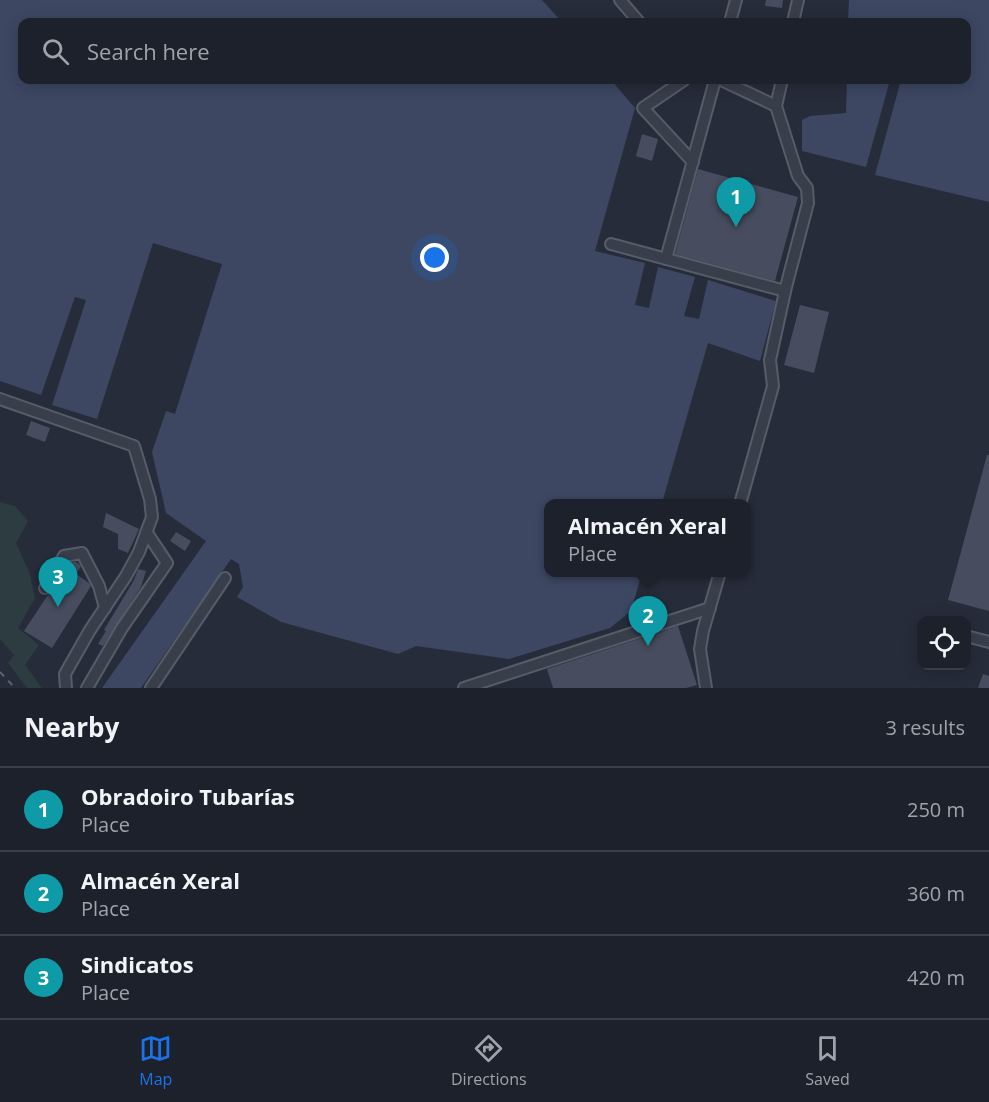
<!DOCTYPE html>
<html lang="en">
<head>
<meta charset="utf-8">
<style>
	body { margin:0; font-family:"Open Sans",sans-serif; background:#292e38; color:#f1f3f6 }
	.controls { position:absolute; right:18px; bottom:18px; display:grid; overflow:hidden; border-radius:12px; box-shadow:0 3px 15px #0003 }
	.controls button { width:54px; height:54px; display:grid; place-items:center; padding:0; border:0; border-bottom:2px solid #3a3e48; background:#1c212c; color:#f1f3f6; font:30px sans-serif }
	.you { position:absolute; left:435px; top:258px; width:21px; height:21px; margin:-15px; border:4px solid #fff; border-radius:50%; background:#1a73e8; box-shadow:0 0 0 9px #1a73e833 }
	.badge { display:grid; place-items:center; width:39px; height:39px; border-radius:50%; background:#1a73e8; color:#fff; font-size:20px; font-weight:700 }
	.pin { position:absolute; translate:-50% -50px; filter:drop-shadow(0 2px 3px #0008) }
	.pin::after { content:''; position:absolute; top:32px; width:21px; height:18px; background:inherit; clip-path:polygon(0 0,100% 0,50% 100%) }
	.popup { position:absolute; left:544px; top:499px; width:207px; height:78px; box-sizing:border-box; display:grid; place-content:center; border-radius:12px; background:#1c212c; filter:drop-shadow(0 2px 4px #0005); font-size:20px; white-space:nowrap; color:#a0a3a9 }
	.popup b { font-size:22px; color:#f1f3f6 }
	.popup::after { content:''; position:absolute; left:50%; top:100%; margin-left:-12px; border:12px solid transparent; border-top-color:#1c212c }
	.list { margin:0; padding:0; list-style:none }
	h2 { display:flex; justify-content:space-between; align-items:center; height:78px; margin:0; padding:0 24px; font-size:26px }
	h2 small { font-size:20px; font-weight:400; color:#a0a3a9 }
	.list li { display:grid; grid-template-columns:39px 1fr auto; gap:18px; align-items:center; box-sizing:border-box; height:84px; padding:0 24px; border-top:2px solid #3a3e48 }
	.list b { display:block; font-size:22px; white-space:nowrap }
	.list p { margin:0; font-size:20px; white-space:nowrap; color:#a0a3a9 }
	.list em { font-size:20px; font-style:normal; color:#a0a3a9 }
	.icon { flex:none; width:33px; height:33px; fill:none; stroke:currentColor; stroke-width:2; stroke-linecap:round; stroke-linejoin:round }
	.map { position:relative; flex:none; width:989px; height:688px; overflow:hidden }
	.search { position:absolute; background:#1c212c; box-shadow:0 3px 15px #0003; left:18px; right:18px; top:18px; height:66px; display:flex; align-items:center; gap:15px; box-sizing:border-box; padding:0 21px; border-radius:12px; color:#a0a3a9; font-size:22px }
	.sheet { height:330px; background:#1c212c }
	nav { display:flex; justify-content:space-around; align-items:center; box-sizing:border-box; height:84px; border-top:2px solid #3a3e48; background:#1c212c; font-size:16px; color:#a0a3a9 }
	nav a { display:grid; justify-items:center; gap:3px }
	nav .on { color:#1a73e8 }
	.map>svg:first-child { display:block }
	.green { fill:#2c3c40 }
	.water { fill:#3d4762 }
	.building { fill:#474d5e }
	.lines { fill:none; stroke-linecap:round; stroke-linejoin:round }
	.minor-casing { stroke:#575c69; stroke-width:14 }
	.minor { stroke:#393e4b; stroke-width:10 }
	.rail { stroke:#5e6374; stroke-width:2; stroke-dasharray:6 6; stroke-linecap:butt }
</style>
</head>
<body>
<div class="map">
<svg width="989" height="688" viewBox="0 0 989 688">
	<rect width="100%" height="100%" fill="#262c3a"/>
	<path class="green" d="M0 502 15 506 28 521 16 543 30 574 35 598 18 628 39 645 25 665 42 688H27L8 663 14 655 0 639Z"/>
	<g class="water">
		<path d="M0 0H542L562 22H22V80H611L635 108 595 251 645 263 635 305 649 308 658 267 695 277 684 316 699 319 708 280 776 301 760 361 708 343 662 503 549 504V572L642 573 631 611 610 628 509 659 416 646 398 654 281 622 237 597 243 587 239 564 231 559 141 688H102L206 541 166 513 152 452 166 411 175 414 222 264 153 243 97 419 52 405 86 300 75 297 41 395 0 381Z"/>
		<path d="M849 0H989V202L875 175 901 80H900H966V22H848Z"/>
		<path d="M847 80H890L866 167 802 151V120L810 116 846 113Z"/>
	</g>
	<g class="building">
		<path d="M766 0H783L782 8 765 6Z"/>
		<path d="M642 134 658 139 652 161 636 156Z"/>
		<path d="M698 169 798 197 775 281 675 254Z"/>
		<path d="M800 305 829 312 814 373 784 365Z"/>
		<path d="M31 421 50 428 45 442 26 435Z"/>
		<path d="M987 455H989V611L948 600Z"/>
		<path d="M106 513 139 529 128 553 118 549V534L103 527Z"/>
		<path d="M176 532 191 541 185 551 170 541Z"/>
		<path d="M76 562 81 566 76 574 89 583 91 586 52 648 24 631 69 563Z"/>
		<path d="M138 569 146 571 141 587 103 646 98 644 106 631 104 630 134 580Z"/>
		<path d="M678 626 697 685 686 688H553L547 669Z"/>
		<path d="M983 674 989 676V688H978Z"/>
	</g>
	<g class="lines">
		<g class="minor-casing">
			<g id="minor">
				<path d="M620 0 639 22"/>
				<path d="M730 22 736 0"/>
				<path d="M793 22 798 0"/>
				<path d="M684 80 643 108 693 162"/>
				<path d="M721 80 776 106 798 176 807 188 808 203 786 287 770 360 773 386 740 504"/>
				<path d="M776 106 782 80"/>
				<path d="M611 244 785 291"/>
				<path d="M666 259 715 80"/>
				<path d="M0 399 134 446 150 499 152 517 139 552 126 576 90 630 65 674 66 688"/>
				<path d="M45 588 64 556 82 553 99 586 105 608"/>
				<path d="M966 636 989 642"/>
				<path d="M87 688 122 628 167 563 147 533"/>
				<path d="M151 688 225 578"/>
				<path d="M464 688 710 608"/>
				<path d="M706 688 700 649 703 631 720 572"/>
			</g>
		</g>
		<use href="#minor" class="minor"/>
		<path class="rail" d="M0 672 15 688"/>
	</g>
</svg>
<div class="controls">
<button><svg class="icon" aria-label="locate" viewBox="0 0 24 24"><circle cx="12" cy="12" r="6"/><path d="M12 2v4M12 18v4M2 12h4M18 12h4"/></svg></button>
</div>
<div class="you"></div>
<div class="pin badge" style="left:736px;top:227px;background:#0f9aa8">1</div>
<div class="pin badge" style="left:648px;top:646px;background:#0f9aa8">2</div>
<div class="popup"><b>Almacén Xeral</b>Place</div>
<div class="pin badge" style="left:58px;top:607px;background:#0f9aa8">3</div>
<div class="search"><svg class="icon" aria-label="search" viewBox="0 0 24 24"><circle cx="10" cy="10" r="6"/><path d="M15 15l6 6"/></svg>Search here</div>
</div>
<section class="sheet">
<h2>Nearby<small>3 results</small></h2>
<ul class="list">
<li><span class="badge" style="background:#0f9aa8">1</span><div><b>Obradoiro Tubarías</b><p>Place</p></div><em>250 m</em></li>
<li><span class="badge" style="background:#0f9aa8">2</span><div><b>Almacén Xeral</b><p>Place</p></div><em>360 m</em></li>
<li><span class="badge" style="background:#0f9aa8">3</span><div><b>Sindicatos</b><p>Place</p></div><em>420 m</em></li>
</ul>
</section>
<nav>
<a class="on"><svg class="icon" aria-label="map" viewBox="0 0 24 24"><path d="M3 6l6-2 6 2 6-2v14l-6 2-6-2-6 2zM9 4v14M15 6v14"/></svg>Map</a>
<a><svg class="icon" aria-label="directions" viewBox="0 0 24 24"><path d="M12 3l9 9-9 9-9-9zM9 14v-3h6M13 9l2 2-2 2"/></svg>Directions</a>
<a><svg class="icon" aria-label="saved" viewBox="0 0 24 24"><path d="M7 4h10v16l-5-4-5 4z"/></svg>Saved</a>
</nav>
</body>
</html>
